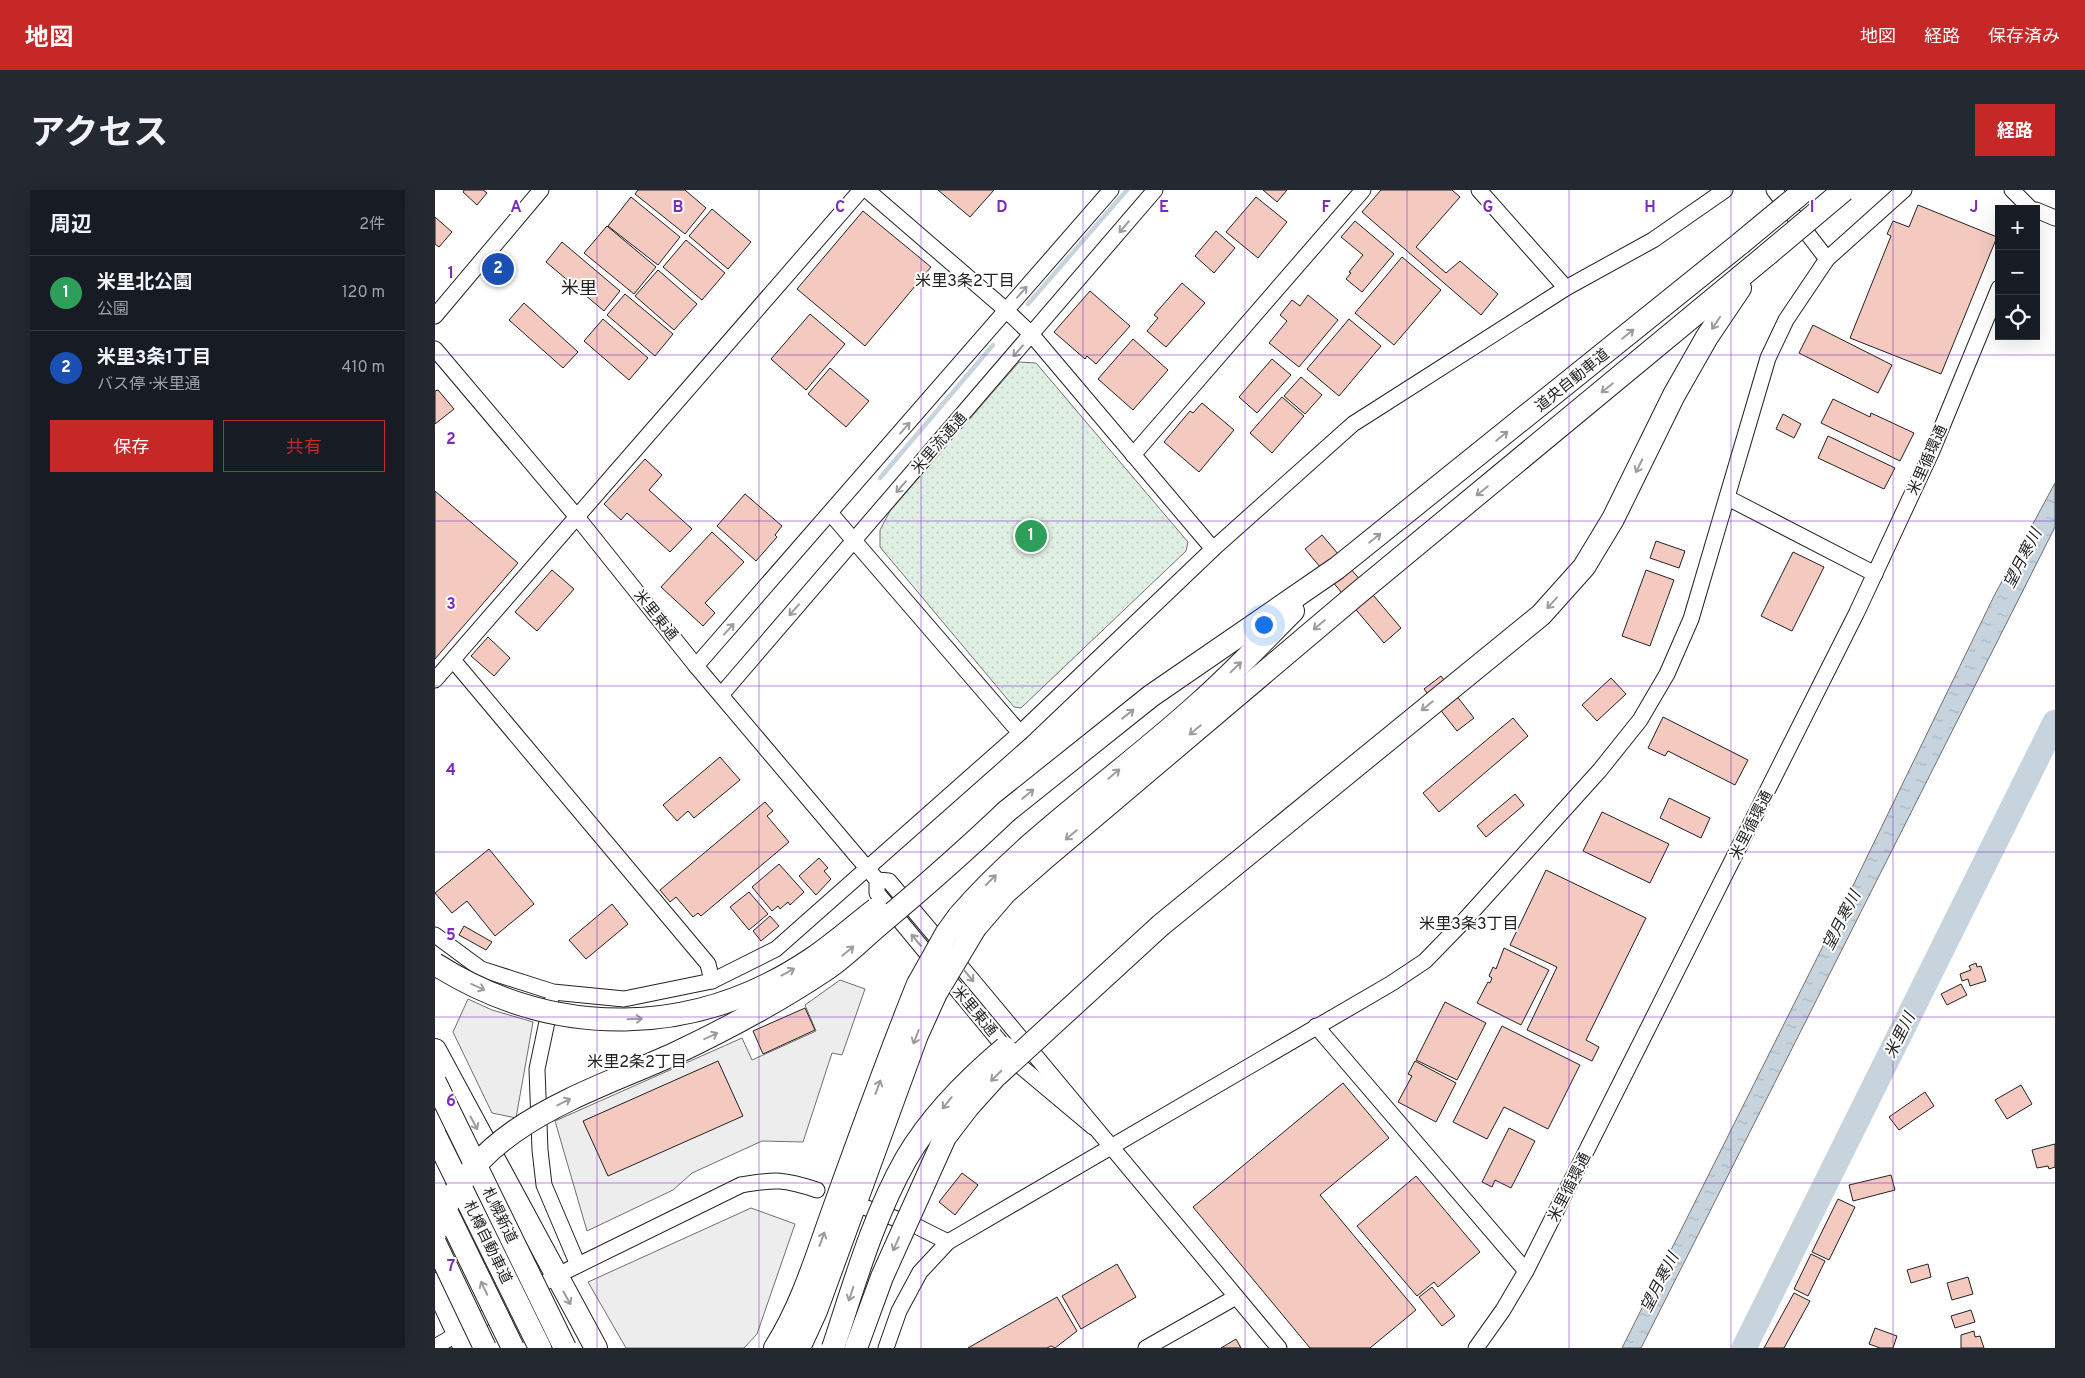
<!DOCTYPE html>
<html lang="ja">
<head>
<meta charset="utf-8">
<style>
	body { margin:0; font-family:Overpass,"Noto Sans JP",sans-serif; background:#242831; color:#f1f3f6 }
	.controls { position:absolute; right:15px; top:15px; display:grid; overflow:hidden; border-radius:0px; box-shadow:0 5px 20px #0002 }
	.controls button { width:45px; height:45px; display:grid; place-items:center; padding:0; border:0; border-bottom:1px solid #363941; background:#171b24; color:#f1f3f6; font:25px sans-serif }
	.you { position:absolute; left:828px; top:434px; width:18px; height:18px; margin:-12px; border:4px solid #fff; border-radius:50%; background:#1a73e8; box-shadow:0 0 0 8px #1a73e833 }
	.badge { display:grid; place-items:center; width:32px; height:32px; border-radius:50%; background:#c62828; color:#fff; font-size:16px; font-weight:700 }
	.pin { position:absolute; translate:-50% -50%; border:2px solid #fff; box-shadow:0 1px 5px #0006 }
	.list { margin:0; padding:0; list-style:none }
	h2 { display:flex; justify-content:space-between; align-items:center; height:65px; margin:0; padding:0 20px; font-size:21px }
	h2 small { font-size:16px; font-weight:400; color:#9ea1a6 }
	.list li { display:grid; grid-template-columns:32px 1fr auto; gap:15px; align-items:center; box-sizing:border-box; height:75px; padding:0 20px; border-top:1px solid #363941 }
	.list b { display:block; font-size:19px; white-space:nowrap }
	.list p { margin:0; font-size:16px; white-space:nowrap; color:#9ea1a6 }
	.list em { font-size:16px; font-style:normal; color:#9ea1a6 }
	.actions { display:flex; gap:10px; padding:15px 20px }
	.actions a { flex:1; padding:11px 0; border:1px solid #c62828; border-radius:0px; text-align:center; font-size:18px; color:#c62828 }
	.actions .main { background:#c62828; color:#fff }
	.icon { flex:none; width:28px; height:28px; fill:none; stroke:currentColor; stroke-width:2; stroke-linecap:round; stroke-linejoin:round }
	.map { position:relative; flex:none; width:1620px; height:1158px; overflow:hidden; border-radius:0px }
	header { display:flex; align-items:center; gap:30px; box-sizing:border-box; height:70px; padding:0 25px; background:#c62828; color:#fff }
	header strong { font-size:24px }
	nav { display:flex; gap:28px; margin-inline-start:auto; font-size:18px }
	.intro { display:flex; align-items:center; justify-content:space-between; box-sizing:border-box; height:120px; padding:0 30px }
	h1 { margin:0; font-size:35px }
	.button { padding:12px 22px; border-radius:0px; background:#c62828; color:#fff; font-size:18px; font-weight:700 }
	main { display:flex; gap:30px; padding:0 30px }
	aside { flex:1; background:#171b24; border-radius:0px; box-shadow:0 5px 20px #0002 }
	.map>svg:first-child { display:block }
	.grass { fill:url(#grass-dots); stroke:#6f6f6f }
	.parking { fill:#ededed; stroke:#6f6f6f }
	.water { fill:url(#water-ripples); stroke:#6f6f6f }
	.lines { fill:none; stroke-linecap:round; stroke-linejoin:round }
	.stream { stroke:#c7d3dd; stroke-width:4.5 }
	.river { stroke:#c7d3dd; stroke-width:25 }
	.building { fill:#f3c9c0; stroke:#222 }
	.minor-casing { stroke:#222; stroke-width:17 }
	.highway-casing { stroke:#222; stroke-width:24 }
	.minor { stroke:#fff; stroke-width:15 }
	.highway { stroke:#fff; stroke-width:22 }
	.highway-bridge-casing { stroke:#222; stroke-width:24; stroke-linecap:butt }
	.highway-bridge { stroke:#fff; stroke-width:22 }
	.oneway { stroke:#9c9c9c }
	.grid { fill:none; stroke:#7b2cbf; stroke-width:1; stroke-opacity:0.55 }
	.labels { text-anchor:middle; stroke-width:4; stroke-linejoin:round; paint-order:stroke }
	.street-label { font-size:15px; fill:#222; stroke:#fff }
	.neighbourhood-label { font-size:16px; fill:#222; stroke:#fff }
	.water-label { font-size:16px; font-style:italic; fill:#222; stroke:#fff }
	.quarter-label { font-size:18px; fill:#222; stroke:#fff }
	.grid-label { font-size:16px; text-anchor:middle; font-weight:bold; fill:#7b2cbf; stroke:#fff; stroke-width:4; stroke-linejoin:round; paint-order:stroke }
</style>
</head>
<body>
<header>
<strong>地図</strong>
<nav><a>地図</a><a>経路</a><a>保存済み</a></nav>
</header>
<div class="intro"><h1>アクセス</h1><a class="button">経路</a></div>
<main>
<aside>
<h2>周辺<small>2件</small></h2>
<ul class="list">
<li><span class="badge" style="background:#2e9e5b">1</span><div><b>米里北公園</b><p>公園</p></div><em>120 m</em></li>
<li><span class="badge" style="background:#1a4fb4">2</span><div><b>米里3条1丁目</b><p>バス停 · 米里通</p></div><em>410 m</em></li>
</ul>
<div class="actions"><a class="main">保存</a><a>共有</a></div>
</aside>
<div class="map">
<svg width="1620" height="1158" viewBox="0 0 1620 1158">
	<defs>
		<pattern id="grass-dots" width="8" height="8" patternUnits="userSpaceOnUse" patternTransform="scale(1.25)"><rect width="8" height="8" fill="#e0efe3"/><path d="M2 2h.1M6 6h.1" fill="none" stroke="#c0cdc2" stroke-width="1.8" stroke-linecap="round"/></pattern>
		<pattern id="water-ripples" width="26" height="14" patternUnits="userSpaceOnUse" patternTransform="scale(1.25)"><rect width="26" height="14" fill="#c7d3dd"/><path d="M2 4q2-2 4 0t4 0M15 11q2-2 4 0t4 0" fill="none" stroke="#abb5bd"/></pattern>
	</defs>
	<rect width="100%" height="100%" fill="#fff"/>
	<path class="grass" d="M584 172 601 173 753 352 751 361 586 518 579 517 445 357V340L455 321Z"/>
	<g class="parking">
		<path d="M405 790 430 799 407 865 397 863 368 952 327 951 257 983 238 1000 152 1041 120 931 307 848 317 870 381 841 370 815Z"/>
		<path d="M33 809 57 820 98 832 81 928 57 923 18 842Z"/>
		<path d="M316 1018 360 1034 322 1144 309 1158H191L153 1092Z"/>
	</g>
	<path class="water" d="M1620 293V337L1206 1158H1187L1412 708 1559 406Z"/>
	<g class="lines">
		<g class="stream">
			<path d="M593 114 692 0"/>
			<path d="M445 288 558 155"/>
		</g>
		<path class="river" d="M1309 1158 1620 532"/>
	</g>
	<g class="building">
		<path d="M29 0H48L52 3 42 15 28 2Z"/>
		<path d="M203 0H250L271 18 250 44 200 4Z"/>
		<path d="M503 0H559L535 27Z"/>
		<path d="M828 0H852L842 12Z"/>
		<path d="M946 0H1017L1025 7 981 57 1011 83 1025 71 1063 104 1046 125 927 22Z"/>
		<path d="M196 7 245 47 223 75 173 36Z"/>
		<path d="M821 7 852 32 823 68 791 42Z"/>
		<path d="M1483 15 1562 47 1506 184 1415 148 1456 46 1452 44 1458 31 1474 37Z"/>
		<path d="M277 19 316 52 293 79 254 46Z"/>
		<path d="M428 21 496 77 430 156 362 99Z"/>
		<path d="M0 27 17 42 4 57 0 54Z"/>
		<path d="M920 31 959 64 927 102 911 89 916 83 914 82 928 65 906 47Z"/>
		<path d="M172 36 221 77 199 104 149 63Z"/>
		<path d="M781 41 800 58 779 83 760 66Z"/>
		<path d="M251 50 290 83 267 110 228 77Z"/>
		<path d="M127 52 185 101 169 121 111 72Z"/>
		<path d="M967 67 1006 100 959 155 920 123Z"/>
		<path d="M223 80 262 114 239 140 200 106Z"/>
		<path d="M747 93 770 113 731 157 712 141 723 128 719 125Z"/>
		<path d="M655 101 695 136 661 174 652 166 650 169 619 142Z"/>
		<path d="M190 104 238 144 220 166 172 125Z"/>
		<path d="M873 105 903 130 864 177 834 153 852 131 845 125 857 110 865 116Z"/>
		<path d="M89 113 143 162 128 178 74 130Z"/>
		<path d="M375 124 410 154 371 200 336 169Z"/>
		<path d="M168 129 213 168 194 190 149 151Z"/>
		<path d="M914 129 946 156 904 206 872 179Z"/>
		<path d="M1378 135 1457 175 1443 203 1364 163Z"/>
		<path d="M698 149 733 180 698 220 663 189Z"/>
		<path d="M837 169 856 185 822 223 804 207Z"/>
		<path d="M395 178 434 211 411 237 373 204Z"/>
		<path d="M866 187 887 205 870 224 849 206Z"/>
		<path d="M3 200 19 219 0 234V201Z"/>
		<path d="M847 207 869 226 837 263 815 243Z"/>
		<path d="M1398 209 1435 227 1436 223 1479 243 1465 271 1386 233Z"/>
		<path d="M767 213 799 240 764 282 729 252 755 221 758 223Z"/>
		<path d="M1348 224 1366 234 1359 248 1341 239Z"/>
		<path d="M1393 246 1460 278 1449 299 1383 268Z"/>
		<path d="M210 269 227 285 214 300 257 339 235 362 192 323 186 330 169 314Z"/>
		<path d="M0 301 83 373 0 469Z"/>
		<path d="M310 304 347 336 340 345 342 347 321 371 282 336Z"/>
		<path d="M277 342 309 372 270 413 280 423 268 436 226 397Z"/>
		<path d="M887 345 966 438 949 453 870 359Z"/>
		<path d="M1221 351 1250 361 1244 378 1215 368Z"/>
		<path d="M1358 362 1389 377 1357 441 1326 426Z"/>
		<path d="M117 380 139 399 102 441 80 422Z"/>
		<path d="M1211 380 1239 390 1215 456 1187 446Z"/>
		<path d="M53 447 75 468 59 486 36 466Z"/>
		<path d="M1006 486 1039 528 1022 541 989 499Z"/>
		<path d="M1176 488 1191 504 1162 531 1147 515Z"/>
		<path d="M1228 527 1313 570 1300 595 1233 561 1230 566 1213 558Z"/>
		<path d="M1078 528 1093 546 1004 622 988 603Z"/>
		<path d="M285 567 305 590 259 628 253 621 242 631 228 615Z"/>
		<path d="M1080 604 1089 615 1051 647 1042 636Z"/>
		<path d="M1234 608 1275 628 1266 648 1225 628Z"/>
		<path d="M330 612 338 621 332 626 354 652 266 726 263 723 258 727 241 707 235 712 225 700Z"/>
		<path d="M1167 622 1234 654 1215 693 1148 661Z"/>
		<path d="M54 659 99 714 60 746 32 711 17 723 0 703Z"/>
		<path d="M384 668 393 678 389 681 396 689 381 705 364 686Z"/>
		<path d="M344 674 369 702 355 715 353 712 345 719 343 716 337 721 317 697Z"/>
		<path d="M1111 680 1211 728 1151 850 1164 857 1157 871 1092 840 1122 777 1075 755Z"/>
		<path d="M314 702 333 724 314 740 295 717Z"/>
		<path d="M177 714 193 734 151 769 134 750Z"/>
		<path d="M335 726 344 736 326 751 318 741Z"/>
		<path d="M29 736 57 752 51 760 24 745Z"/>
		<path d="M1069 758 1114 780 1086 835 1042 813 1053 792 1055 793 1057 788 1054 786 1058 777 1061 779Z"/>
		<path d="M1541 773 1542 777 1546 776 1551 791 1535 796 1533 789 1527 791 1525 784 1536 780 1534 776Z"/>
		<path d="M1526 794 1532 805 1512 815 1506 804Z"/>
		<path d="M1010 812 1051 833 1022 890 981 870Z"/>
		<path d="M370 818 380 840 328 864 318 841Z"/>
		<path d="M1067 836 1145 875 1113 939 1069 917 1052 949 1018 932Z"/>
		<path d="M283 871 308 926 173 986 148 931Z"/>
		<path d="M980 871 1021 893 1001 932 963 912 977 886 973 884Z"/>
		<path d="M908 893 954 948 885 1005 981 1120 935 1158H875L758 1017Z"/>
		<path d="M1586 895 1597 914 1572 929 1560 910Z"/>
		<path d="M1490 902 1499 916 1464 940 1454 927Z"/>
		<path d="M1074 938 1100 951 1076 998 1060 990 1057 997 1047 992Z"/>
		<path d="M1620 954V977L1614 979 1613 976 1602 978 1597 960Z"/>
		<path d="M527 983 543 995 520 1025 504 1012Z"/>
		<path d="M1456 985 1460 1000 1418 1011 1414 995Z"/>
		<path d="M981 986 1045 1062 1003 1097 999 1092 982 1106 922 1036Z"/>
		<path d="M1403 1009 1420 1017 1394 1070 1377 1062Z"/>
		<path d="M1376 1064 1390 1071 1373 1106 1359 1099Z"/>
		<path d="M682 1074 701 1107 646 1139 627 1106Z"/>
		<path d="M1493 1074 1496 1087 1476 1093 1472 1080Z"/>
		<path d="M1533 1087 1538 1104 1517 1110 1512 1093Z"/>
		<path d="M997 1097 1020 1126 1007 1136 984 1107Z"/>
		<path d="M1359 1103 1375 1111 1349 1158H1329Z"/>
		<path d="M622 1107 642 1141 620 1158 616 1156 612 1158H533Z"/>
		<path d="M1536 1120 1540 1132 1520 1138 1516 1126Z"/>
		<path d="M1440 1138 1462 1146 1458 1158H1445L1434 1154Z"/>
		<path d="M1539 1141 1540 1147 1545 1146 1549 1158H1526V1145Z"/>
		<path d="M801 1149 806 1158H786Z"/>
	</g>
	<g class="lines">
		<g class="minor-casing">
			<g id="minor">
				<path d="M432 0 571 120 597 145 778 359"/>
				<path d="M1044 0 1131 98"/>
				<path d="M1339 0 1392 69"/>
				<path d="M1577 0 1596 19"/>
				<path d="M1601 20 1620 28"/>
				<path d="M0 126 106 0"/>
				<path d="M0 159 142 327 261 476 442 690V703L584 875 658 937"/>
				<path d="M698 265 928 0"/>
				<path d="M1293 308 1440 384"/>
				<path d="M396 324 585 543"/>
				<path d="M18 470 273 774 277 791"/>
				<path d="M261 476 676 0"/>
				<path d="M0 490 426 0"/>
				<path d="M286 505 720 0"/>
				<path d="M442 690 454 691C585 846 714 1003 844 1158"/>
				<path d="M0 745 46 779 118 802 189 809 277 791 341 759 585 543 778 359 918 234 1131 98 1218 50 1290 0"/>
				<path d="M116 813 102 879 105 960 109 995 143 1075"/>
				<path d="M881 836 1091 1081"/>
				<path d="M429 1017 481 1036 513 1052"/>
				<path d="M0 1157 121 1086 306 995C341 989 349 989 382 1000"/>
				<path d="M451 1158 464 1121 485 1082 513 1052 957 793 990 771 1026 734 1165 580 1205 530 1232 484 1256 429 1333 168 1351 130 1392 69 1469 0"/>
				<path d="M711 1158 801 1107"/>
				<path d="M1041 1158 1068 1120 1091 1081 1422 422 1497 261 1564 98"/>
			</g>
		</g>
		<g class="highway-casing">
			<g id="highway">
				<path d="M572 621 716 506 902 378 1306 53"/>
				<path d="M524 726C594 645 684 586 763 514 796 485 827 452 858 421"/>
				<path d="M726 735 1106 425 1149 377 1178 329 1239 205 1272 147 1305 98"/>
				<path d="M540 738 570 703 610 668 922 404 1333 64"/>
				<path d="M0 860 161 1158"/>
				<path d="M0 1094 30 1158"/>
				<path d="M340 1158C367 1116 382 1065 399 1018 426 943 453 868 483 794"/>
				<path d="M364 1158 381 1121 482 845 501 803"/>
			</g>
		</g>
		<use href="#minor" class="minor"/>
		<use href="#highway" class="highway"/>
		<g class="highway-bridge-casing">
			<g id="highway-bridge">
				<path d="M1306 53 1370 0"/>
				<path d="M1333 64 1409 0"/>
				<path d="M0 774C120 850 260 848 378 768 400 753 420 735 441 719"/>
				<path d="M483 794 511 744 524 726"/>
				<path d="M501 803 540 738"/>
				<path d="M0 892 130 1158"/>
				<path d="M0 945 105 1158"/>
				<path d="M0 998 78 1158"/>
				<path d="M0 1043C38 935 146 906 239 864 292 839 342 812 390 780 410 767 427 749 445 734 489 697 531 660 572 621"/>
				<path d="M0 1053 50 1158"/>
				<path d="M398 1158C419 1095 438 1027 471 969 496 926 532 890 570 858"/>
				<path d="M421 1158 447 1087 510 947 533 917 560 887 726 735"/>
			</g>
		</g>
		<use href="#highway-bridge" class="highway-bridge"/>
	</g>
	<defs><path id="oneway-shaft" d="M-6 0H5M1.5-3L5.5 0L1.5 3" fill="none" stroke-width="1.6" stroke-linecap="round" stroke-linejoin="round" transform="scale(1.25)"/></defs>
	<g class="oneway">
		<use href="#oneway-shaft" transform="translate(689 37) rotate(130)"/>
		<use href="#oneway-shaft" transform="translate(587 102) rotate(-49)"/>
		<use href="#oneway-shaft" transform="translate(1281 133) rotate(124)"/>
		<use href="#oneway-shaft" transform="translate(1193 144) rotate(-39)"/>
		<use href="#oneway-shaft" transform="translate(583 161) rotate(131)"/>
		<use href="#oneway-shaft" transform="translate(1172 198) rotate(141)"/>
		<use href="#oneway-shaft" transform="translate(470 238) rotate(-49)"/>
		<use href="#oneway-shaft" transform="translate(1067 246) rotate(-39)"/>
		<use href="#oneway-shaft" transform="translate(1204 276) rotate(116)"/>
		<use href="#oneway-shaft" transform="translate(466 297) rotate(131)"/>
		<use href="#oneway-shaft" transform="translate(1047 301) rotate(141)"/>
		<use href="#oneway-shaft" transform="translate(940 348) rotate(-39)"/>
		<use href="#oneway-shaft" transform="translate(1117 413) rotate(132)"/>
		<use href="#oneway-shaft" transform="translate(359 420) rotate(131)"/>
		<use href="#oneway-shaft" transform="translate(884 435) rotate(140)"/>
		<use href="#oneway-shaft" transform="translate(294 439) rotate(-48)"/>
		<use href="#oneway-shaft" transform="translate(801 477) rotate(-44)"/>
		<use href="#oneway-shaft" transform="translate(992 516) rotate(141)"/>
		<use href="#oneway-shaft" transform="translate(693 524) rotate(-38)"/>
		<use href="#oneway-shaft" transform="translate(760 540) rotate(140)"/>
		<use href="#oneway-shaft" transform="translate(679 584) rotate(-40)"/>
		<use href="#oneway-shaft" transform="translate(593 604) rotate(-40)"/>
		<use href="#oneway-shaft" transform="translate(636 645) rotate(140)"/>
		<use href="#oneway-shaft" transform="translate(556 690) rotate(-45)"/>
		<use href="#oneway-shaft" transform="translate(481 750) rotate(-130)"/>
		<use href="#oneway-shaft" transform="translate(413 761) rotate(-40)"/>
		<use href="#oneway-shaft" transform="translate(353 782) rotate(-29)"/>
		<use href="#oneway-shaft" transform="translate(534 786) rotate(50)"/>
		<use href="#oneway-shaft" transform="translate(43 797) rotate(24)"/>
		<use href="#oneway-shaft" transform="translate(200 829) rotate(-2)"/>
		<use href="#oneway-shaft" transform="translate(276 846) rotate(-25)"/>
		<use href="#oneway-shaft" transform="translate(481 847) rotate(111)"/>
		<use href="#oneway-shaft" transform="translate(561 886) rotate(135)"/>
		<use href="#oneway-shaft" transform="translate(443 897) rotate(-70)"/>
		<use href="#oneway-shaft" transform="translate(129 912) rotate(-27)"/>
		<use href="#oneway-shaft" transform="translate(512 913) rotate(129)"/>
		<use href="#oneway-shaft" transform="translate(39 933) rotate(62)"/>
		<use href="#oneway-shaft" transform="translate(387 1049) rotate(-70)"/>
		<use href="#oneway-shaft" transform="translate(461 1054) rotate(114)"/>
		<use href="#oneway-shaft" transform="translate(49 1098) rotate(-116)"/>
		<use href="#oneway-shaft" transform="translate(416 1104) rotate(108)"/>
		<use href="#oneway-shaft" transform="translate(132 1108) rotate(61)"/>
	</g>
	<path class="grid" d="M162 0V1158M324 0V1158M486 0V1158M648 0V1158M810 0V1158M972 0V1158M1134 0V1158M1296 0V1158M1458 0V1158M0 165H1620M0 331H1620M0 496H1620M0 662H1620M0 827H1620M0 993H1620"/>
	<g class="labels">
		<g class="street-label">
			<text transform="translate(1137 190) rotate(-39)" y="5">道央自動車道</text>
			<text transform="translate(504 253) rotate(-49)" y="5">米里流通通</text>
			<text transform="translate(1492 270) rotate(-66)" y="5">米里循環通</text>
			<text transform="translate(221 425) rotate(51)" y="5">米里東通</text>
			<text transform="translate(1316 635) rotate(-63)" y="5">米里循環通</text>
			<text transform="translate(540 821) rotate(50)" y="5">米里東通</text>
			<text transform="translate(1134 997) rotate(-63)" y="5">米里循環通</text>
			<text transform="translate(65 1025) rotate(64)" y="5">札幌新道</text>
			<text transform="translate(53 1052) rotate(64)" y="5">札樽自動車道</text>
		</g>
		<g class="neighbourhood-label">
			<text x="530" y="96">米里3条2丁目</text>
			<text x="1034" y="739">米里3条3丁目</text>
			<text x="202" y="877">米里2条2丁目</text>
		</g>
		<g class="water-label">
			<text transform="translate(1587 368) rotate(-63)" y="6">望月寒川</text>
			<text transform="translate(1406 730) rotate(-63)" y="6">望月寒川</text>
			<text transform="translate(1464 845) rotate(-64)" y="6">米里川</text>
			<text transform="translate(1224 1092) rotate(-63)" y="6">望月寒川</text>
		</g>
		<g class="quarter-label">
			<text x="144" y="104">米里</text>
		</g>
	</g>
	<g class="grid-label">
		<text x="81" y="22">A</text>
		<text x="243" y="22">B</text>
		<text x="405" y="22">C</text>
		<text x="567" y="22">D</text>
		<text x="729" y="22">E</text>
		<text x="891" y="22">F</text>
		<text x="1053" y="22">G</text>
		<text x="1215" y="22">H</text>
		<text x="1377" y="22">I</text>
		<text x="1539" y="22">J</text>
		<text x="16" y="88">1</text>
		<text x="16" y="254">2</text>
		<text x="16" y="419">3</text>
		<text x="16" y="585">4</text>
		<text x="16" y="750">5</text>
		<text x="16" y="916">6</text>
		<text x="16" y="1081">7</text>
	</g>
</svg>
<div class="controls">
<button>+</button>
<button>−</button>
<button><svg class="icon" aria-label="locate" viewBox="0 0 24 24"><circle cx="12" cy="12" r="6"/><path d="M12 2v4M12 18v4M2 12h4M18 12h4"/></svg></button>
</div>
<div class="you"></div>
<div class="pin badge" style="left:596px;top:346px;background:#2e9e5b">1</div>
<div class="pin badge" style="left:63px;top:79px;background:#1a4fb4">2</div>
</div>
</main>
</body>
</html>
